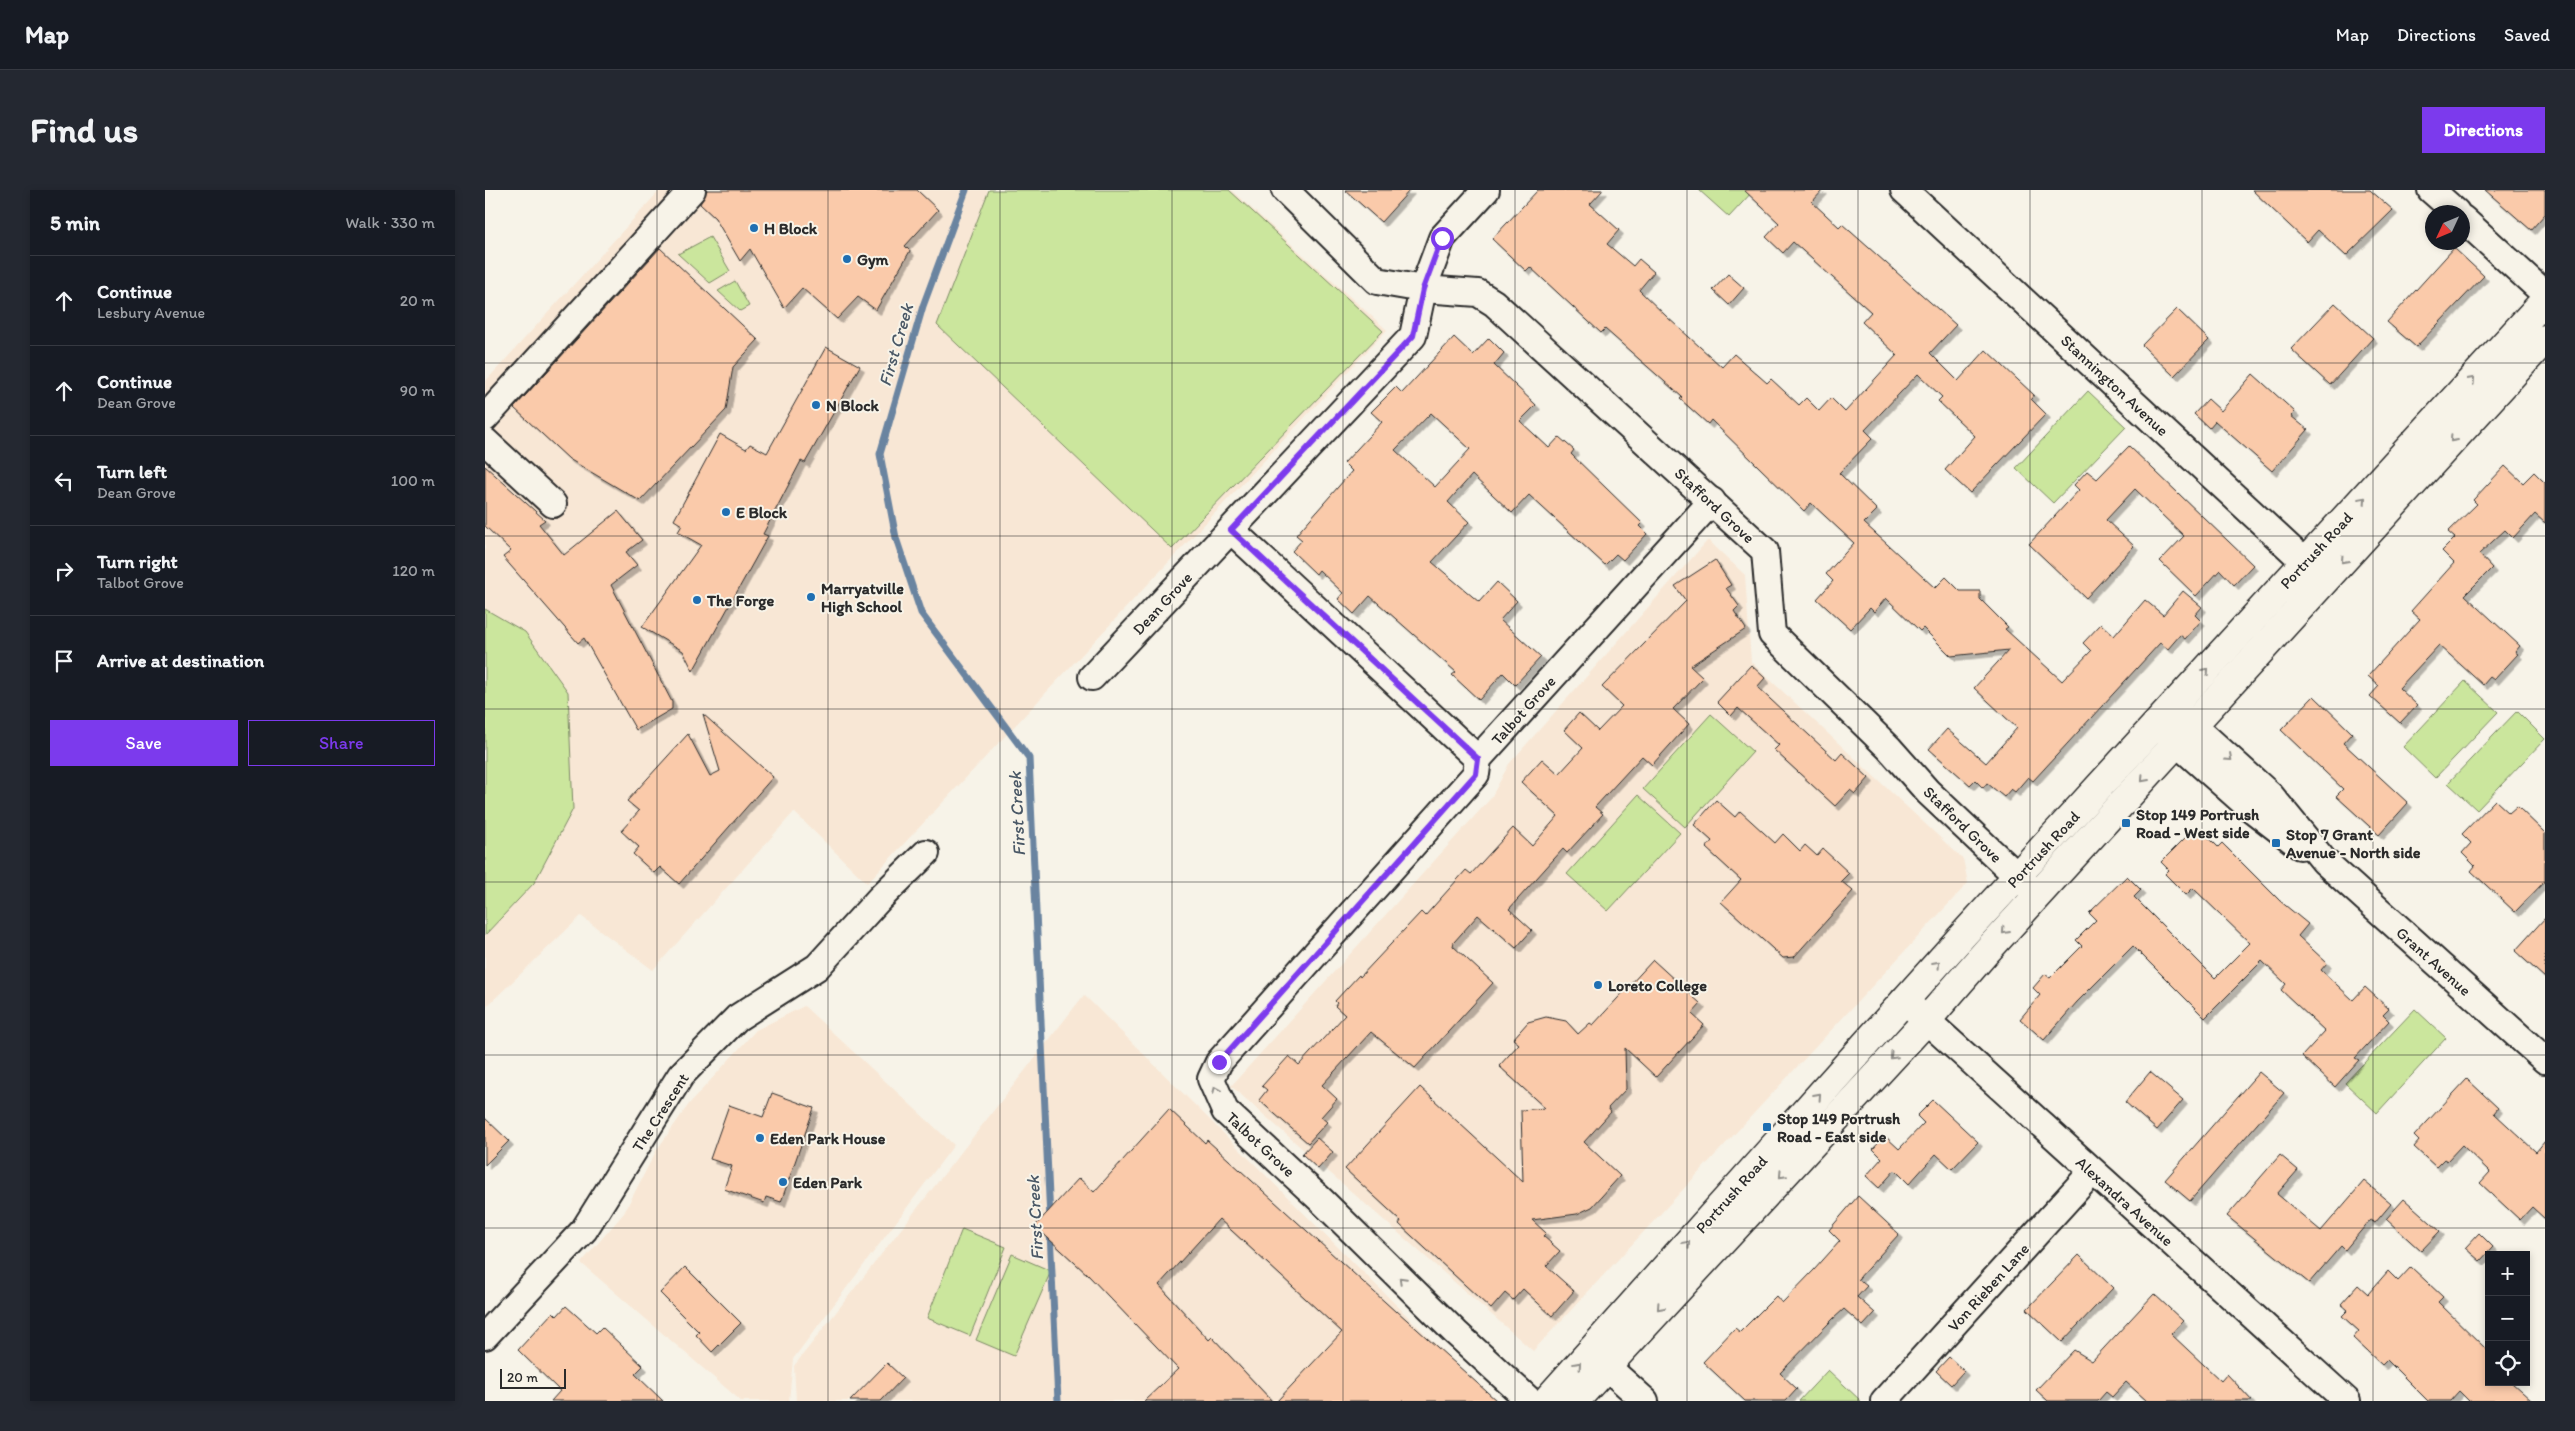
<!DOCTYPE html>
<html lang="en">
<head>
<meta charset="utf-8">
<style>
	body { margin:0; font-family:Itim,sans-serif; background:#242831; color:#f1f3f6 }
	.controls { position:absolute; right:15px; bottom:15px; display:grid; overflow:hidden; border-radius:0px; box-shadow:0 2px 8px #0003 }
	.controls button { width:45px; height:45px; display:grid; place-items:center; padding:0; border:0; border-bottom:1px solid #363941; background:#171b24; color:#f1f3f6; font:25px sans-serif }
	.compass { position:absolute; left:1940px; top:15px; width:45px; height:45px; border-radius:50%; background:#171b24; box-shadow:0 2px 8px #0003; rotate:226deg }
	.scale { position:absolute; left:15px; bottom:12px; width:66px; box-sizing:border-box; padding-left:5px; border:2px solid #2b2b2b; border-top:0; font-size:14px; line-height:18px; white-space:nowrap; color:#2b2b2b; -webkit-text-stroke:4px #f7f3e8; paint-order:stroke }
	.stop { position:absolute; width:15px; height:15px; margin:-11px; border:4px solid #7c3aed; border-radius:50%; background:#fff }
	.stop.end { background:#7c3aed; border-color:#fff; box-shadow:0 1px 5px #0008 }
	.list { margin:0; padding:0; list-style:none }
	h2 { display:flex; justify-content:space-between; align-items:center; height:65px; margin:0; padding:0 20px; font-size:21px }
	h2 small { font-size:16px; font-weight:400; color:#9ea1a6 }
	.list li { display:grid; grid-template-columns:32px 1fr auto; gap:15px; align-items:center; box-sizing:border-box; height:90px; padding:0 20px; border-top:1px solid #363941 }
	.list b { display:block; font-size:19px; white-space:nowrap }
	.list p { margin:0; font-size:16px; white-space:nowrap; color:#9ea1a6 }
	.list em { font-size:16px; font-style:normal; color:#9ea1a6 }
	.actions { display:flex; gap:10px; padding:15px 20px }
	.actions a { flex:1; padding:11px 0; border:1px solid #7c3aed; border-radius:0px; text-align:center; font-size:18px; color:#7c3aed }
	.actions .main { background:#7c3aed; color:#fff }
	.icon { flex:none; width:28px; height:28px; fill:none; stroke:currentColor; stroke-width:2; stroke-linecap:round; stroke-linejoin:round }
	.map { position:relative; flex:none; width:2060px; height:1211px; overflow:hidden; border-radius:0px }
	header { display:flex; align-items:center; gap:30px; box-sizing:border-box; height:70px; padding:0 25px; background:#171b24; border-bottom:1px solid #363941 }
	header strong { font-size:24px }
	nav { display:flex; gap:28px; margin-inline-start:auto; font-size:18px }
	.intro { display:flex; align-items:center; justify-content:space-between; box-sizing:border-box; height:120px; padding:0 30px }
	h1 { margin:0; font-size:35px }
	.button { padding:12px 22px; border-radius:0px; background:#7c3aed; color:#fff; font-size:18px; font-weight:700 }
	main { display:flex; gap:30px; padding:0 30px }
	aside { flex:1; background:#171b24; border-radius:0px; box-shadow:0 2px 8px #0003 }
	.map>svg:first-child { display:block }
	.built { fill:#f8e7d5 }
	.green { fill:#cbe69d; stroke:#7b8864 }
	.lines { fill:none; stroke-linecap:round; stroke-linejoin:round }
	.stream { stroke:#6a84a0; stroke-width:7 }
	.building { fill:#facaaa; stroke:#2b2b2b; fill-rule:evenodd; filter:url(#shadow) }
	.minor-casing { stroke:#2b2b2b; stroke-width:30 }
	.highway-casing { stroke:#2b2b2b; stroke-width:31 }
	.minor { stroke:#f7f3e8; stroke-width:26 }
	.highway { stroke:#f7f3e8; stroke-width:28 }
	.oneway { stroke:#918f8a }
	.route { stroke:#7c3aed; stroke-width:6 }
	.grid { fill:none; stroke:#2b2b2b; stroke-width:1; stroke-opacity:0.55 }
	.poi-dot { fill:#1f6fb2; stroke:#f7f3e8; stroke-width:2 }
	.labels { text-anchor:middle; stroke-width:4; stroke-linejoin:round; paint-order:stroke }
	.poi-label { font-size:16px; font-weight:bold; fill:#2b2b2b; stroke:#f7f3e8; text-anchor:start }
	.street-label { font-size:16px; fill:#2b2b2b; stroke:#f7f3e8 }
	.water-label { font-size:18px; font-style:italic; fill:#4a5866; stroke:#f7f3e8 }
</style>
</head>
<body>
<header>
<strong>Map</strong>
<nav><a>Map</a><a>Directions</a><a>Saved</a></nav>
</header>
<div class="intro"><h1>Find us</h1><a class="button">Directions</a></div>
<main>
<aside>
<h2>5 min<small>Walk · 330 m</small></h2>
<ul class="list">
<li><svg class="icon" aria-label="ahead" viewBox="0 0 24 24"><path d="M12 20V5M6 11l6-6 6 6"/></svg><div><b>Continue</b><p>Lesbury Avenue</p></div><em>20 m</em></li>
<li><svg class="icon" aria-label="ahead" viewBox="0 0 24 24"><path d="M12 20V5M6 11l6-6 6 6"/></svg><div><b>Continue</b><p>Dean Grove</p></div><em>90 m</em></li>
<li><svg class="icon" aria-label="left" viewBox="0 0 24 24"><path d="M17 20v-9H6M10 6l-5 5 5 5"/></svg><div><b>Turn left</b><p>Dean Grove</p></div><em>100 m</em></li>
<li><svg class="icon" aria-label="right" viewBox="0 0 24 24"><path d="M7 20v-9h11M14 6l5 5-5 5"/></svg><div><b>Turn right</b><p>Talbot Grove</p></div><em>120 m</em></li>
<li><svg class="icon" aria-label="arrive" viewBox="0 0 24 24"><path d="M6 21V4h12l-3 4 3 4H6"/></svg><div><b>Arrive at destination</b></div></li>
</ul>
<div class="actions"><a class="main">Save</a><a>Share</a></div>
</aside>
<div class="map">
<svg width="2060" height="1211" viewBox="0 0 2060 1211">
	<defs>
		<filter id="shadow"><feDropShadow dx="4.5" dy="4.5" stdDeviation="0" flood-color="#0004"/></filter>
	</defs>
	<rect width="100%" height="100%" fill="#f7f3e8"/>
	<filter id="ink" filterUnits="userSpaceOnUse"><feTurbulence type="fractalNoise" baseFrequency=".02" numOctaves="2"/><feDisplacementMap in="SourceGraphic" scale="10" xChannelSelector="R" yChannelSelector="G"/><feConvolveMatrix kernelMatrix="1 2 1 2 8 2 1 2 1" color-interpolation-filters="sRGB"/></filter>
	<g filter="url(#ink)">
		<g class="built">
			<path d="M175 0H746L902 140 382 693 309 622 168 780 96 726 0 818V192Z"/>
			<path d="M1223 350 1260 385 1266 472 1478 669 1483 693 1048 1161 746 896 1006 608 1024 574Z"/>
			<path d="M599 805 1008 1211H311L309 1176Z"/>
			<path d="M319 816 469 955 308 1169 304 1211H256L96 1073 139 1023 171 961 204 914 271 840Z"/>
		</g>
		<g class="green">
			<path d="M504 0H744L898 141 687 359 452 135Z"/>
			<path d="M1214 0H1269L1244 27Z"/>
			<path d="M225 47 245 81 225 93 193 64Z"/>
			<path d="M250 91 264 116 255 121 233 101Z"/>
			<path d="M1603 201 1641 237 1568 313 1531 278Z"/>
			<path d="M0 419 40 442 83 502 88 619 49 693 0 745Z"/>
			<path d="M1980 491 2013 522 1950 588 1918 557Z"/>
			<path d="M2032 521 2060 549 1992 620 1963 593Z"/>
			<path d="M1226 524 1268 562 1200 637 1158 599Z"/>
			<path d="M1153 605 1195 643 1123 721 1082 684Z"/>
			<path d="M1930 819 1961 848 1892 923 1860 893Z"/>
			<path d="M477 1039 521 1057 485 1146 442 1128Z"/>
			<path d="M527 1064 566 1081 529 1166 491 1150Z"/>
			<path d="M1343 1180 1376 1211H1314Z"/>
		</g>
		<g class="lines">
			<g class="stream">
				<path d="M481 0 438 116 395 264 411 348 436 423 544 568 565 1029"/>
				<path d="M565 1042 573 1211"/>
			</g>
		</g>
		<g class="building">
			<path d="M222 0H432L453 20 420 56 425 61 391 120 373 107 352 129 317 98 299 118 265 59 255 71 230 28 215 14Z"/>
			<path d="M860 0H925L896 32Z"/>
			<path d="M1053 0H1118L1105 14 1134 40 1122 54 1148 76 1154 69 1169 82 1154 100 1182 127 1237 177 1249 164 1282 193 1286 189 1314 215 1321 208 1334 221 1346 208 1360 222 1412 165 1377 132 1386 122 1308 52 1298 63 1281 47 1294 33 1259 0H1338L1327 12 1354 37 1357 34 1471 135 1445 163 1473 191 1501 160 1549 205 1546 209 1561 224 1485 303 1460 280 1490 246 1453 211 1457 207 1433 184 1380 240 1388 248 1354 283 1392 320 1379 333 1450 398 1461 387 1475 401H1495V409L1523 437 1520 439 1577 491 1606 461 1598 453 1616 434 1629 446 1660 410 1678 425 1698 401 1717 417 1710 425 1716 431 1700 449 1695 445 1683 459 1675 453 1548 591 1543 587 1530 602 1526 599 1519 607 1502 593 1498 598 1490 590 1485 595 1444 559 1462 539 1501 573 1532 538 1489 498 1524 460 1466 466 1438 438 1435 441 1401 408 1389 422 1385 418 1365 439 1332 409 1348 391 1341 384 1369 353 1326 313 1319 321 1226 230 1223 234 1195 209 1197 207 1120 139 1116 143 1045 77 1041 81 1007 49Z"/>
			<path d="M1767 0H1885L1908 20 1861 66 1833 40 1822 52Z"/>
			<path d="M2000 0H2060V24L2046 40Z"/>
			<path d="M175 58 273 150 248 177 241 220 155 311 84 269 29 218Z"/>
			<path d="M1969 58 1999 86 1931 157 1902 132Z"/>
			<path d="M1243 84 1259 98 1244 115 1228 100Z"/>
			<path d="M1850 113 1888 148 1845 195 1806 159Z"/>
			<path d="M1692 119 1724 150 1689 186 1657 155Z"/>
			<path d="M969 147 988 165 1004 148 1019 163 1009 175 1051 215 1035 231 1064 258 1074 247 1089 260 1086 264 1157 333 1154 336 1162 344 1138 370 1131 364 1120 375 1044 305 1027 323 987 285 963 312 984 332 947 372 994 412 1012 392 1032 411 1015 430 1056 467 1030 495 1018 483 994 510 967 485 971 482 885 406 869 424 853 409 858 403 834 380 831 384 807 361 817 350 811 345 867 281 859 273 897 232 886 222 911 197 917 203ZM946 223 985 259 950 297 910 260Z"/>
			<path d="M341 157 375 176 320 273 316 271 278 344 283 346 208 481 198 461 157 437 216 355 193 342 197 335 189 330 235 244 261 259 265 254 282 263Z"/>
			<path d="M1768 184 1810 222 1806 226 1823 240 1787 281 1730 231 1724 238 1709 224 1723 209 1736 221Z"/>
			<path d="M1644 256 1768 375 1749 395 1735 380 1711 406 1675 371 1699 346 1650 299 1621 330 1649 356 1601 408 1544 354 1594 300 1589 295 1602 281 1612 289Z"/>
			<path d="M0 276 60 330 54 334 79 365 133 321 157 350 141 362 152 375 126 395 187 512V519L151 540 99 448 93 453 18 367 26 361 0 336Z"/>
			<path d="M2020 276 2038 293 2049 282 2060 293V333L2050 324 2028 348 2020 340 1994 364 2007 378 1980 405 2035 456 2030 462 2033 464 2009 490 2005 487 1998 495 1954 455 1914 498 1932 515 1915 533 1885 506 1894 496 1883 486 1935 429 1926 421 1969 373 1957 361 1970 348 1963 342 1992 314 1988 310Z"/>
			<path d="M1230 370 1246 395 1241 398 1254 416 1249 421 1261 439 1205 476 1218 488 1188 519 1204 534 1167 575 1157 566 1110 617 1118 624 1082 663 1078 659 1024 719 1047 740 1031 758 993 725 969 752 968 756 1008 793 930 878 886 842 837 895 852 909 836 927 842 932 823 953 774 910 782 900 777 896 804 866 814 875 860 825 850 816 852 813 850 811 874 785 875 787 936 722 940 726 981 680 986 684 1028 638 1047 656 1073 626 1036 592 1057 569 1074 584 1098 558 1079 540 1094 523 1113 541 1137 516 1117 497 1201 411 1190 396Z"/>
			<path d="M1266 475 1280 488 1272 497 1351 570 1357 563 1384 588 1370 604 1365 600 1350 616 1289 560 1294 555 1253 518 1246 526 1232 512Z"/>
			<path d="M1829 506 1867 543 1858 553 1923 613 1894 645 1851 606 1858 599 1796 540Z"/>
			<path d="M218 524 288 587 194 694 175 677 169 683 148 664 154 657 136 641 154 621 142 611 203 544 225 586 235 581Z"/>
			<path d="M1231 610 1250 627 1255 621 1290 653 1298 644 1315 661 1320 655 1332 666 1338 659 1364 683 1356 691 1368 701 1309 767 1298 768 1236 712 1256 690 1221 658 1227 651 1209 635Z"/>
			<path d="M2010 610 2024 623 2032 616 2060 643V691L2030 722 1986 681 1990 676 1977 663 1986 653 1977 644Z"/>
			<path d="M1712 636 1733 657 1737 653 1795 711 1823 734 1813 746 1842 773 1836 780 1868 810 1880 797 1904 819 1898 825 1904 831 1870 868 1874 870 1850 897 1817 866 1840 841 1796 800 1801 794 1777 771 1720 828 1648 756 1592 812 1559 850 1535 829 1555 805 1548 798 1560 784 1565 788 1597 756 1591 750 1611 730 1604 723 1642 686 1656 700 1649 707 1730 788 1765 753 1708 698 1701 705 1680 684 1684 680 1676 672Z"/>
			<path d="M2060 728V788L2030 761Z"/>
			<path d="M1168 770 1216 814 1207 824 1219 835 1171 887 1140 858 1141 899 1123 918 1126 922 1099 952 1135 986 1107 1017 1092 1024 1047 1030 1061 1043 1058 1046 1075 1061 1061 1076 1089 1101 1067 1126 1038 1099 1028 1110 1020 1103 1006 1119 914 1034 916 1031 860 979 935 897 1038 992 1036 920 1060 918 1014 876 1034 854 1028 849 1043 832 1061 827 1081 831 1093 844 1105 833 1108 835Z"/>
			<path d="M1665 882 1698 910 1672 940 1640 912Z"/>
			<path d="M1774 882 1799 903 1705 1011 1680 990Z"/>
			<path d="M1982 889 2013 918 2009 923 2051 962 2060 951V1029L2047 1017 2035 1030 1995 993 2005 982 1977 955 1962 971 1959 969 1951 977 1929 957 1934 951 1929 946Z"/>
			<path d="M287 903 329 918 296 1012 281 1007 279 1013 239 999 247 976 225 969 244 915 278 927Z"/>
			<path d="M1448 910 1493 952 1467 979 1451 964 1424 994 1410 980 1394 998 1381 986 1397 968 1388 959 1400 946 1414 959 1439 933 1432 926Z"/>
			<path d="M684 919 720 953 722 950 911 1122 912 1121 1012 1211H792L857 1142 734 1029 674 1095 724 1150 727 1147 787 1211H659L693 1179 603 1085 550 1036 594 988 609 1002Z"/>
			<path d="M0 928 24 951 0 975Z"/>
			<path d="M832 948 848 962 833 979 817 964Z"/>
			<path d="M1795 965 1813 980 1792 1004 1836 1041 1879 991 1906 1014 1890 1033 1885 1030 1860 1060 1856 1056 1824 1093 1742 1026Z"/>
			<path d="M1373 1006 1414 1044 1373 1089 1382 1096 1372 1107 1390 1123 1378 1136 1359 1119 1348 1129 1295 1183 1312 1199 1301 1211H1260L1218 1172 1250 1138 1255 1142 1291 1106 1297 1113 1329 1080 1355 1051 1344 1040Z"/>
			<path d="M1919 1009 1955 1041 1936 1061 1901 1029Z"/>
			<path d="M1994 1043 2008 1057 1995 1071 1980 1058Z"/>
			<path d="M1594 1065 1628 1098 1577 1152 1542 1119Z"/>
			<path d="M200 1077 256 1133 227 1162 211 1145 214 1142 175 1103Z"/>
			<path d="M1926 1077 1958 1107 1953 1112 2004 1162V1192H2026L2047 1211H1984L1974 1201 1965 1211H1943L1902 1170 1897 1175 1868 1148 1874 1141 1857 1126 1863 1120 1856 1114 1873 1095 1883 1104 1903 1081 1913 1091Z"/>
			<path d="M1669 1104 1698 1131 1686 1144 1736 1191 1742 1184 1767 1211H1662L1641 1192 1627 1207 1621 1202 1613 1211H1563L1551 1200 1589 1160 1607 1171Z"/>
			<path d="M81 1116 111 1143 117 1137 158 1176 150 1184 178 1211H66L75 1201 33 1160 68 1122 72 1126Z"/>
			<path d="M1464 1167 1479 1181 1466 1195 1451 1181Z"/>
			<path d="M402 1173 418 1188 396 1211H365Z"/>
		</g>
		<g class="lines">
			<g class="minor-casing">
				<g id="minor">
					<path d="M800 0 892 91 938 99 993 103 1009 113 1280 361 1287 444 1404 558 1443 602 1548 701"/>
					<path d="M1419 0 1836 387"/>
					<path d="M1946 0 1971 22"/>
					<path d="M1978 29 2060 104"/>
					<path d="M0 228 207 0"/>
					<path d="M0 251 68 314"/>
					<path d="M746 340 993 569"/>
					<path d="M607 487 928 146 938 99 957 48 1001 0"/>
					<path d="M1691 520 1786 606 1839 671 2060 870"/>
					<path d="M1675 538 1763 616 1815 656"/>
					<path d="M1419 810 1862 1211"/>
					<path d="M0 1146 99 1040 196 885 252 828 332 777 395 708 441 663"/>
					<path d="M1121 1176 1160 1211"/>
					<path d="M1045 1211 971 1143 836 1010 740 921 726 889 734 872 991 584 993 569 1227 311"/>
					<path d="M1399 1211 1607 982"/>
				</g>
			</g>
			<g class="highway-casing">
				<g id="highway">
					<path d="M1061 1211 1479 744 2060 110"/>
					<path d="M1090 1211 1441 831 1500 763 2060 149"/>
				</g>
			</g>
			<use href="#minor" class="minor"/>
			<use href="#highway" class="highway"/>
		</g>
		<defs><path id="oneway-chevron" d="M-2-3.5L2.5 0L-2 3.5" fill="none" stroke-width="1.6" stroke-linecap="round" stroke-linejoin="round" transform="scale(1.25)"/></defs>
		<g class="oneway">
			<use href="#oneway-chevron" transform="translate(1987 190) rotate(-48)"/>
			<use href="#oneway-chevron" transform="translate(1968 249) rotate(132)"/>
			<use href="#oneway-chevron" transform="translate(1878 310) rotate(-48)"/>
			<use href="#oneway-chevron" transform="translate(1859 370) rotate(132)"/>
			<use href="#oneway-chevron" transform="translate(1721 481) rotate(-48)"/>
			<use href="#oneway-chevron" transform="translate(1744 568) rotate(42)"/>
			<use href="#oneway-chevron" transform="translate(1659 589) rotate(132)"/>
			<use href="#oneway-chevron" transform="translate(1520 741) rotate(132)"/>
			<use href="#oneway-chevron" transform="translate(1452 774) rotate(-48)"/>
			<use href="#oneway-chevron" transform="translate(1408 866) rotate(133)"/>
			<use href="#oneway-chevron" transform="translate(731 900) rotate(-113)"/>
			<use href="#oneway-chevron" transform="translate(1333 906) rotate(-48)"/>
			<use href="#oneway-chevron" transform="translate(1297 985) rotate(133)"/>
			<use href="#oneway-chevron" transform="translate(1202 1054) rotate(-48)"/>
			<use href="#oneway-chevron" transform="translate(917 1090) rotate(-135)"/>
			<use href="#oneway-chevron" transform="translate(1175 1117) rotate(132)"/>
			<use href="#oneway-chevron" transform="translate(1093 1175) rotate(-48)"/>
		</g>
	</g>
	<g class="lines" filter="url(#ink)">
		<path class="route" d="M734 872 991 584 993 569 746 340 928 146 938 99 957 48"/>
	</g>
	<path class="grid" d="M172 0V1211M343 0V1211M515 0V1211M687 0V1211M858 0V1211M1030 0V1211M1202 0V1211M1373 0V1211M1545 0V1211M1717 0V1211M1888 0V1211M0 173H2060M0 346H2060M0 519H2060M0 692H2060M0 865H2060M0 1038H2060"/>
	<g class="poi-dot">
		<circle cx="269" cy="38" r="5"/>
		<circle cx="362" cy="69" r="5"/>
		<circle cx="331" cy="215" r="5"/>
		<circle cx="241" cy="322" r="5"/>
		<circle cx="326" cy="407" r="5"/>
		<circle cx="212" cy="410" r="5"/>
		<rect x="1636" y="628" width="10" height="10" rx="2.5"/>
		<rect x="1786" y="648" width="10" height="10" rx="2.5"/>
		<circle cx="1113" cy="795" r="5"/>
		<rect x="1277" y="932" width="10" height="10" rx="2.5"/>
		<circle cx="275" cy="948" r="5"/>
		<circle cx="298" cy="992" r="5"/>
	</g>
	<g class="labels">
		<g class="poi-label">
			<text x="279" y="44">H Block</text>
			<text x="372" y="75">Gym</text>
			<text x="341" y="221">N Block</text>
			<text x="251" y="328">E Block</text>
			<text x="336" y="404">Marryatville<tspan x="336" dy="18">High School</tspan></text>
			<text x="222" y="416">The Forge</text>
			<text x="1651" y="630">Stop 149 Portrush<tspan x="1651" dy="18">Road - West side</tspan></text>
			<text x="1801" y="650">Stop 7 Grant<tspan x="1801" dy="18">Avenue - North side</tspan></text>
			<text x="1123" y="801">Loreto College</text>
			<text x="1292" y="934">Stop 149 Portrush<tspan x="1292" dy="18">Road - East side</tspan></text>
			<text x="285" y="954">Eden Park House</text>
			<text x="308" y="998">Eden Park</text>
		</g>
		<g class="street-label">
			<text transform="translate(1630 195) rotate(43)" y="6">Stannington Avenue</text>
			<text transform="translate(1230 315) rotate(43)" y="6">Stafford Grove</text>
			<text transform="translate(1831 360) rotate(-47)" y="6">Portrush Road</text>
			<text transform="translate(677 413) rotate(-47)" y="6">Dean Grove</text>
			<text transform="translate(1038 520) rotate(-48)" y="6">Talbot Grove</text>
			<text transform="translate(1478 634) rotate(44)" y="6">Stafford Grove</text>
			<text transform="translate(1558 659) rotate(-47)" y="6">Portrush Road</text>
			<text transform="translate(1949 771) rotate(42)" y="6">Grant Avenue</text>
			<text transform="translate(175 922) rotate(-57)" y="6">The Crescent</text>
			<text transform="translate(776 954) rotate(43)" y="6">Talbot Grove</text>
			<text transform="translate(1246 1004) rotate(-48)" y="6">Portrush Road</text>
			<text transform="translate(1640 1011) rotate(42)" y="6">Alexandra Avenue</text>
			<text transform="translate(1503 1097) rotate(-48)" y="6">Von Rieben Lane</text>
		</g>
		<g class="water-label">
			<text transform="translate(411 155) rotate(-74)" y="6">First Creek</text>
			<text transform="translate(532 624) rotate(-93)" y="6">First Creek</text>
			<text transform="translate(550 1028) rotate(-93)" y="6">First Creek</text>
		</g>
	</g>
</svg>
<div class="controls">
<button>+</button>
<button>−</button>
<button><svg class="icon" aria-label="locate" viewBox="0 0 24 24"><circle cx="12" cy="12" r="6"/><path d="M12 2v4M12 18v4M2 12h4M18 12h4"/></svg></button>
</div>
<svg class="compass" viewBox="-18 -18 36 36"><path d="M0-13l5 13h-10z" fill="#e53935"/><path d="M0 13l5-13h-10z" fill="#9ea1a6"/></svg>
<div class="scale">20 m</div>
<div class="stop" style="left:957px;top:48px"></div>
<div class="stop end" style="left:734px;top:872px"></div>
</div>
</main>
</body>
</html>
